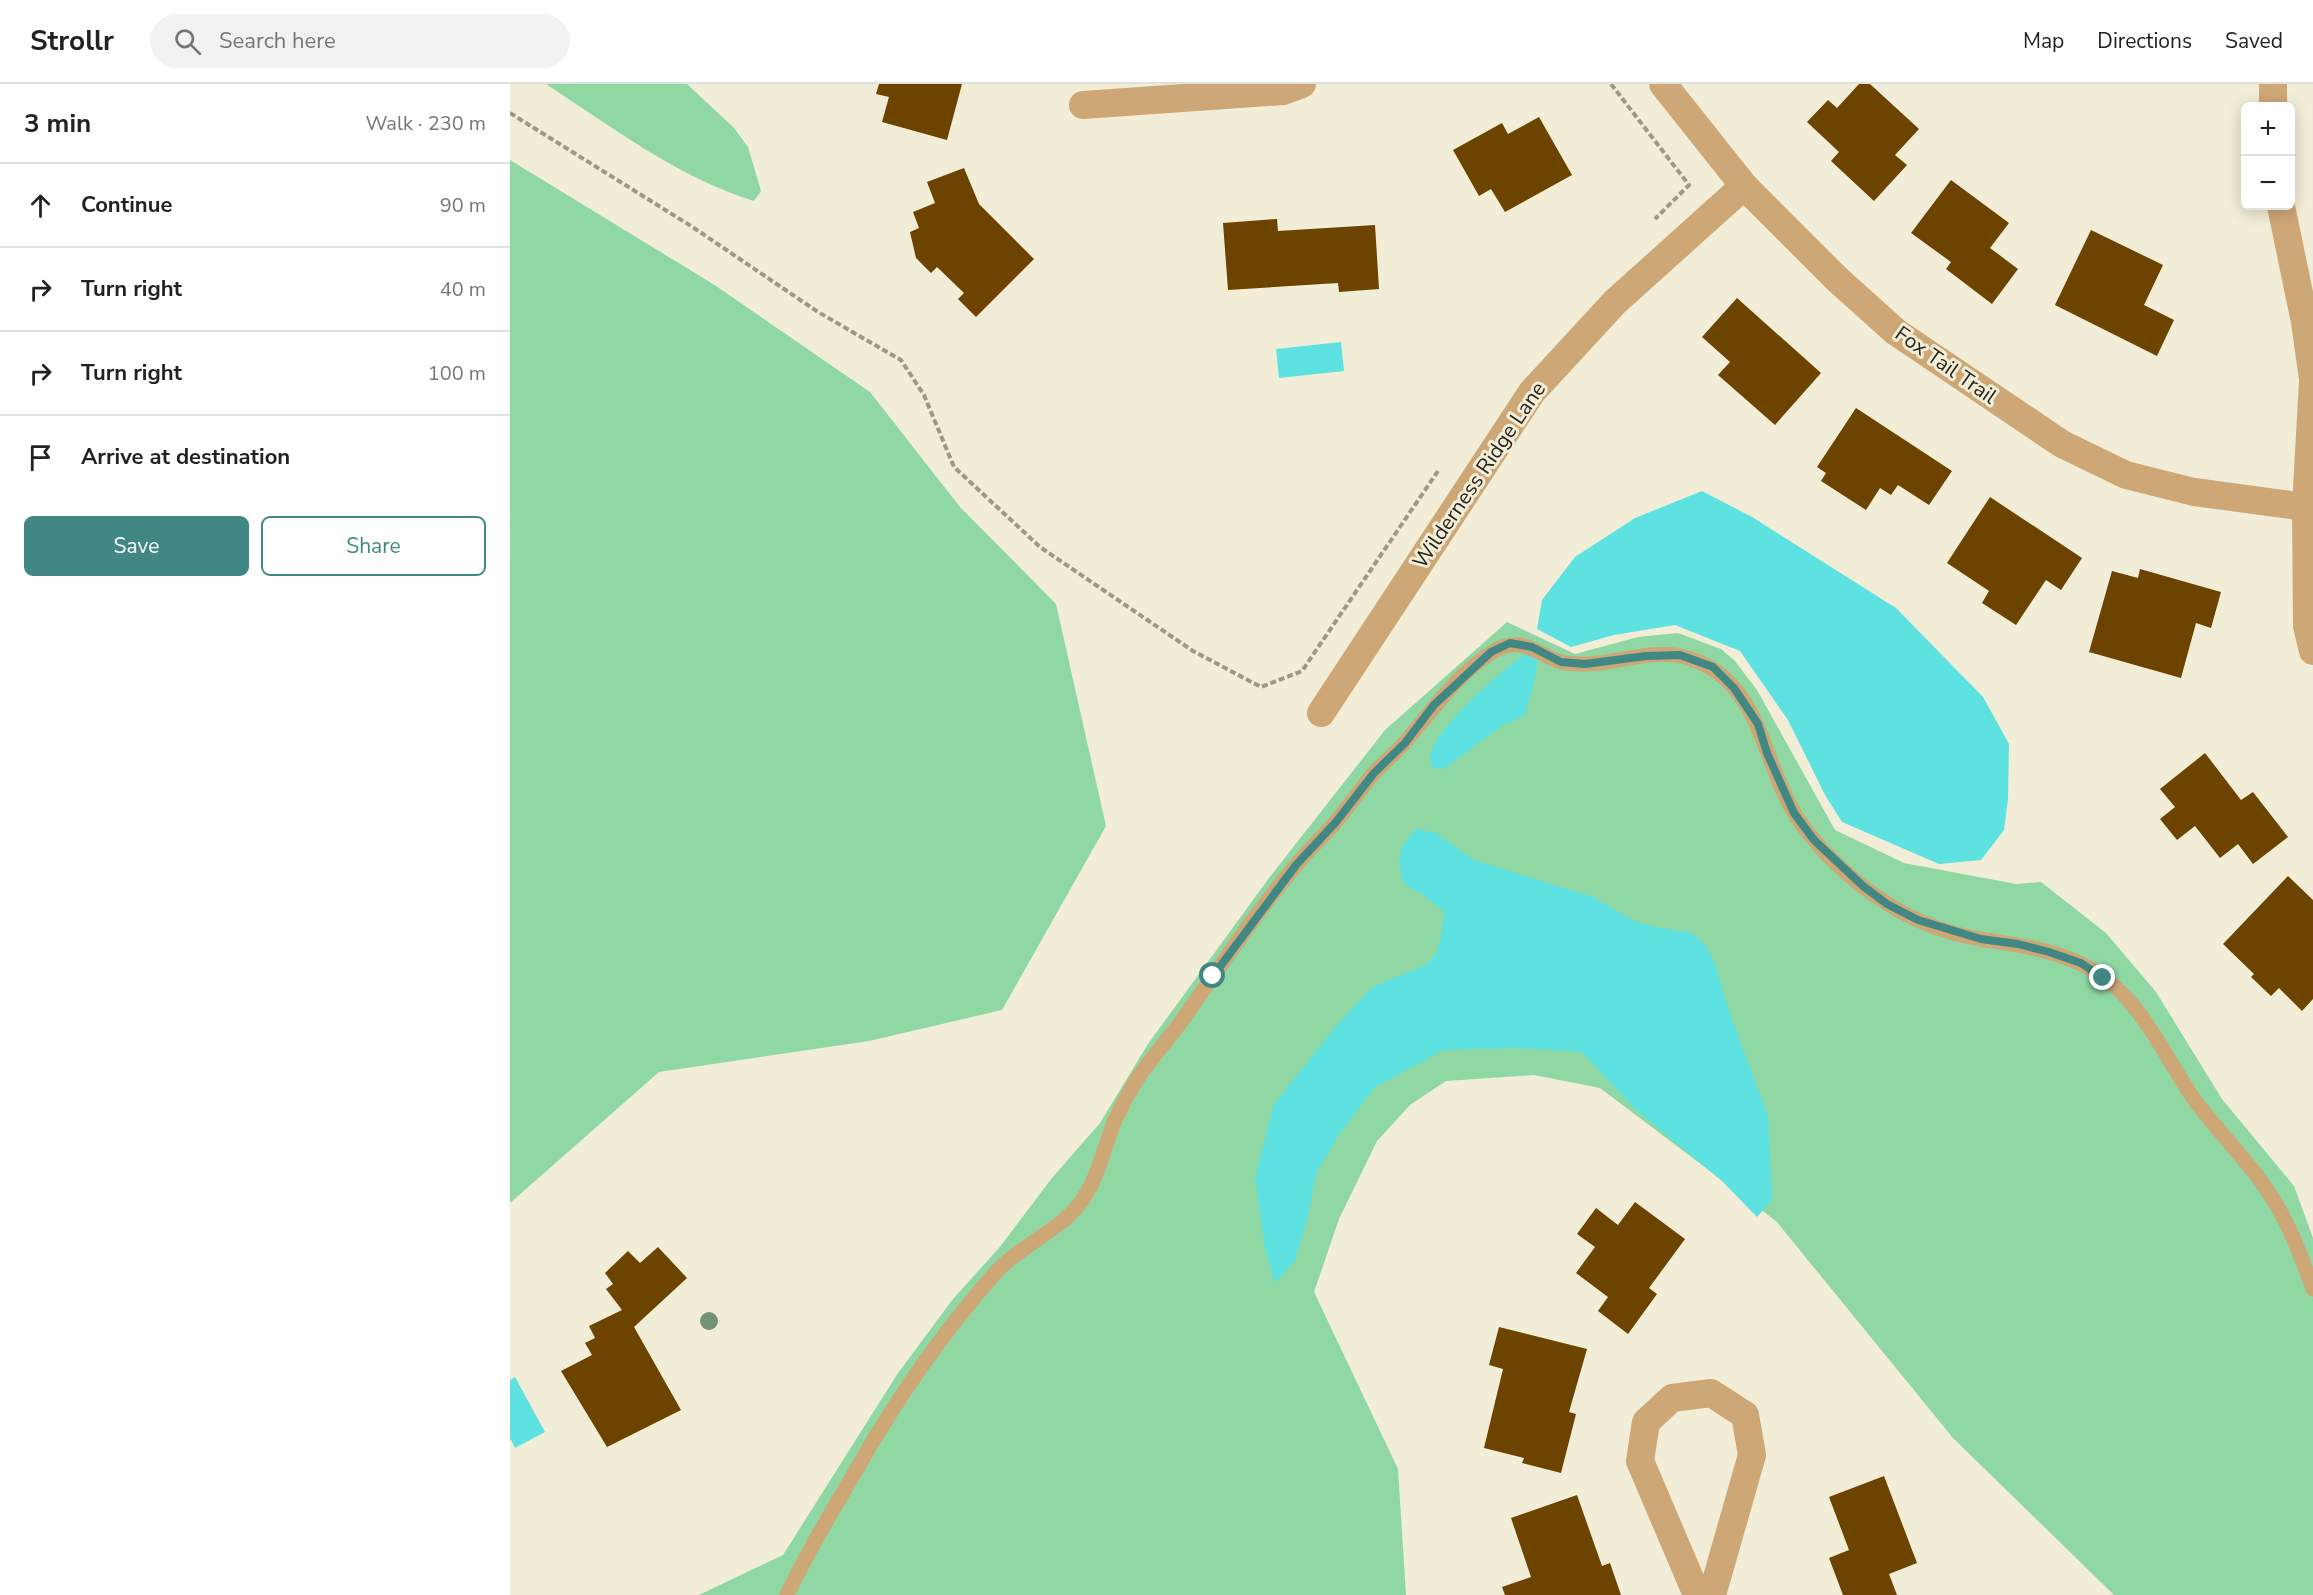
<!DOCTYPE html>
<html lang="en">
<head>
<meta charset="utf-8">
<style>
	body { margin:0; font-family:"Nunito Sans",sans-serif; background:#f2f2f2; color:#222 }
	.controls { position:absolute; right:18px; top:18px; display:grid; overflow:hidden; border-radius:9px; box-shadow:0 3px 15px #0003 }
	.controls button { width:54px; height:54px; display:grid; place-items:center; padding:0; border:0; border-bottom:2px solid #e0e0e0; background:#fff; color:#222; font:30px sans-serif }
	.stop { position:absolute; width:18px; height:18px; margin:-14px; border:4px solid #418884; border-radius:50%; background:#fff }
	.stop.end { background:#418884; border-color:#fff; box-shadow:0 2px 6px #0008 }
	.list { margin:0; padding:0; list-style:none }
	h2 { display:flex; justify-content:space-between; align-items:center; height:78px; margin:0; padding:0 24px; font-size:26px }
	h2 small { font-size:20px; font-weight:400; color:#767676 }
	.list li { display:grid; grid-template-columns:39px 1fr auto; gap:18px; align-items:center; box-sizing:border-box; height:84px; padding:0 24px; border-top:2px solid #e0e0e0 }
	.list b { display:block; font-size:22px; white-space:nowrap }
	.list em { font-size:20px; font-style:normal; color:#767676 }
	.actions { display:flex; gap:12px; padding:18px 24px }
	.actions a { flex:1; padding:14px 0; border:2px solid #418884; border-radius:9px; text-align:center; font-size:21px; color:#418884 }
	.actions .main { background:#418884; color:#fff }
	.icon { flex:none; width:33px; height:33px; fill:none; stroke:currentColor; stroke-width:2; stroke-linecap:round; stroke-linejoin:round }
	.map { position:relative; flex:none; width:1803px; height:1511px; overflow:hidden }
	header { display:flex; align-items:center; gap:36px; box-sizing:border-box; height:84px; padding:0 30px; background:#fff; border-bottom:2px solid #e0e0e0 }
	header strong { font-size:28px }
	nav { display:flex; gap:33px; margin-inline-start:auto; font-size:21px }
	.search { width:420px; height:54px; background:#f2f2f2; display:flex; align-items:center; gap:15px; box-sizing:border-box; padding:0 21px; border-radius:33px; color:#767676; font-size:22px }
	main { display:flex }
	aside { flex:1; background:#fff }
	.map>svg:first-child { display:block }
	.green { fill:#8fd8a4 }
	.water { fill:#5de1e1 }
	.building { fill:#6d4300 }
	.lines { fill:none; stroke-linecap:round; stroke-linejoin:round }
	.path { stroke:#9d9989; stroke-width:4; stroke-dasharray:6 3; stroke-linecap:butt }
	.lane { stroke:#cea777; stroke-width:15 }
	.street { stroke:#cea777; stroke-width:28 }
	.tree { fill:#739375 }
	.route { stroke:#418884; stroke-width:8 }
	.labels { text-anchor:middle; stroke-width:6; stroke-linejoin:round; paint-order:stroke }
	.street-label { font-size:21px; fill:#27251d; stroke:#f2edd6 }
</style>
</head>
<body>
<header>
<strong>Strollr</strong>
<div class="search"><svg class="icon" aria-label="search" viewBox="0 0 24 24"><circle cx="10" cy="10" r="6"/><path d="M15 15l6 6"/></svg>Search here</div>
<nav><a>Map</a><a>Directions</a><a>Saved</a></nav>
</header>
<main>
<aside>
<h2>3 min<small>Walk · 230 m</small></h2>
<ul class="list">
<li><svg class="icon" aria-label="ahead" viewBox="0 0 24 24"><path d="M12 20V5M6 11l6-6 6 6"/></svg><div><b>Continue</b></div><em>90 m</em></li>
<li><svg class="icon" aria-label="right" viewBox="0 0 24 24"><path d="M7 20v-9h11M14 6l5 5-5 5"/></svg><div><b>Turn right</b></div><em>40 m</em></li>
<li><svg class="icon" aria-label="right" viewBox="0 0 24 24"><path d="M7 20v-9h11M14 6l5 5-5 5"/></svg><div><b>Turn right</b></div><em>100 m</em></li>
<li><svg class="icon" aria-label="arrive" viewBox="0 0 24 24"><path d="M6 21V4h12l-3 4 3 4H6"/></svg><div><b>Arrive at destination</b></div></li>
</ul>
<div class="actions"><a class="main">Save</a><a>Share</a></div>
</aside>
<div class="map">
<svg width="1803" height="1511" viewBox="0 0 1803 1511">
	<rect width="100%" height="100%" fill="#f2edd6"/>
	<g class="green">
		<path d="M36 0H177L224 44 238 63 251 107 244 117C167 93 102 43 36 0Z"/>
		<path d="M0 76 203 200 360 308 450 423 546 520 596 742 492 926 359 957 149 988 0 1119Z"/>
		<path d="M997 538 1065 570 1128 553 1168 549 1211 565 1225 577 1247 606 1325 746 1394 779 1506 800 1531 798 1596 849 1646 908 1712 1015 1784 1102 1803 1154V1511H1604L1443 1354 1266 1137 1090 1004 1024 991 936 997 900 1021 867 1057 829 1135 804 1208 888 1385 896 1511H189L273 1471 388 1289 443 1215 489 1164 542 1094 590 1039 638 960 759 794 875 646Z"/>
	</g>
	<g class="water">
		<path d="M831 258 834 287 769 294 766 265Z"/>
		<path d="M1192 407 1242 433 1386 524 1473 613 1499 660 1498 715 1494 746 1471 776 1429 780 1332 738 1315 711 1278 636 1230 567 1165 541 1104 551 1061 563 1027 545 1032 516 1065 473 1125 434Z"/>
		<path d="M1015 569 1028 575 1024 599 1015 631 992 642 934 685 922 684C922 681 920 678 920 675 922 645 992 588 1015 569Z"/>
		<path d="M906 745 926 749 964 776 1083 813 1126 838 1154 845 1180 848 1195 861 1206 882 1218 924 1258 1032 1262 1116 1247 1133 1212 1097 1126 1026 1072 968 1008 964 934 966 865 1003 828 1052 806 1090 797 1136 784 1178 765 1199 755 1164 745 1093 764 1020 827 941 861 904 915 881 926 870 932 848 934 828 913 811 895 801C885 776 888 764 906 745Z"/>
		<path d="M5 1293 35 1348 5 1364 0 1354V1296Z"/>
	</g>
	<g class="building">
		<path d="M369 0H452L437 56 372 38 379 13 366 10Z"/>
		<path d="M1349 0H1360L1409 45 1385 71 1397 81 1364 117 1321 77 1329 68 1297 38 1318 16 1327 24Z"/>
		<path d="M1029 33 1062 91 995 128 981 105 969 112 943 66 992 39 998 50Z"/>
		<path d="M454 84 469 120 524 175 466 233 448 215 454 209 427 183 421 189 406 174 400 148 409 144 403 128 425 119 417 98Z"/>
		<path d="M1441 96 1499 139 1480 164 1508 185 1482 220 1436 185 1441 178 1401 149Z"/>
		<path d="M767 135 768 147 865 141 869 205 829 208 828 199 718 206 713 139Z"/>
		<path d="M1581 146 1653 181 1634 221 1664 236 1647 272 1545 221Z"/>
		<path d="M1227 214 1311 289 1265 341 1208 291 1220 278 1192 253Z"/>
		<path d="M1346 324 1442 387 1419 421 1388 401 1381 411 1370 404 1356 426 1311 397 1316 389 1307 383Z"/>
		<path d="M1480 413 1572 474 1551 506 1536 496 1506 541 1472 519 1479 507 1437 479Z"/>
		<path d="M1630 485 1711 508 1701 544 1686 539 1671 594 1579 568 1602 487 1628 494Z"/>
		<path d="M1695 669 1731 716 1743 708 1778 753 1743 780 1728 760 1710 774 1685 742 1667 756 1650 735 1665 723 1650 705Z"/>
		<path d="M1778 792 1803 816V915L1792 927 1769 904 1761 912 1741 893 1744 890 1713 860Z"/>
		<path d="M1125 1118 1175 1155 1139 1204 1147 1210 1118 1250 1088 1227 1098 1213 1066 1189 1085 1163 1067 1150 1086 1124 1108 1141Z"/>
		<path d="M148 1163 177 1194 124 1243 171 1326 97 1363 51 1287 82 1271 75 1259 85 1254 79 1242 112 1226 96 1205 103 1200 95 1189 118 1167 130 1179Z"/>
		<path d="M989 1243 1077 1265 1059 1328 1066 1330 1051 1389 1012 1379 1014 1374 974 1364 993 1285 979 1281Z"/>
		<path d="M1374 1392 1407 1479 1379 1490 1387 1511H1333L1319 1474 1339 1466 1319 1413Z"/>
		<path d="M1067 1411 1092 1482 1100 1479 1111 1511H995L992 1503 1021 1493 1001 1434Z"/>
	</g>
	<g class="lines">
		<g class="path">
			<path d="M1101 0 1179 101 1145 135"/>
			<path d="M0 29 181 142 308 228 391 276 414 311 444 383 530 463 683 567 751 603 792 587 928 387"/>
		</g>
		<path class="lane" d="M277 1511C297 1468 321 1429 345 1388 385 1317 432 1249 486 1188 510 1162 545 1149 568 1122 588 1097 593 1065 605 1036 611 1023 619 1008 627 995 640 976 656 958 670 939 708 886 745 829 788 779 800 764 815 751 827 736 840 721 851 705 863 690 874 678 886 669 896 657 924 625 949 587 986 566 1011 551 1027 570 1051 578 1058 580 1066 580 1074 580 1108 580 1145 563 1178 574 1251 596 1251 676 1286 732 1308 766 1343 798 1378 820 1408 839 1442 851 1477 856 1507 861 1538 865 1567 878 1629 905 1650 967 1686 1018 1707 1046 1732 1071 1753 1100 1776 1132 1790 1168 1803 1205"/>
		<g class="street">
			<path d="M1153 0 1234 102 1328 196 1386 248 1552 360 1616 391 1684 408 1803 424"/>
			<path d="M1763 0V22"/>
			<path d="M573 21 773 7 792 0"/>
			<path d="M1771 122 1795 238 1803 295"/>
			<path d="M1803 297 1796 423 1797 542 1803 567"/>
			<path d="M811 629 1022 308 1105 218 1234 102"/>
			<path d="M1187 1511 1130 1377 1136 1338 1162 1314 1201 1309 1235 1331 1242 1371 1202 1511"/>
		</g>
	</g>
	<circle class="tree" cx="199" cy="1237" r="9"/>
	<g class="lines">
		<path class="route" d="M703 892 786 781 826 738 864 689 895 659 924 621 981 568 1000 559 1022 563 1051 578 1075 580 1136 572 1170 571 1203 583 1224 604 1248 640 1257 669 1284 729 1304 756 1353 802 1377 820 1408 836 1471 855 1508 860 1539 868 1571 879 1593 894"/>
	</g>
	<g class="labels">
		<g class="street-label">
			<text transform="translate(1436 281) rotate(35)" y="7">Fox Tail Trail</text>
			<text transform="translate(969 391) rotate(-56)" y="7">Wilderness Ridge Lane</text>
		</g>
	</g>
</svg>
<div class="controls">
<button>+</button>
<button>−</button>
</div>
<div class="stop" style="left:703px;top:892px"></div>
<div class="stop end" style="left:1593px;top:894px"></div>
</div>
</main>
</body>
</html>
